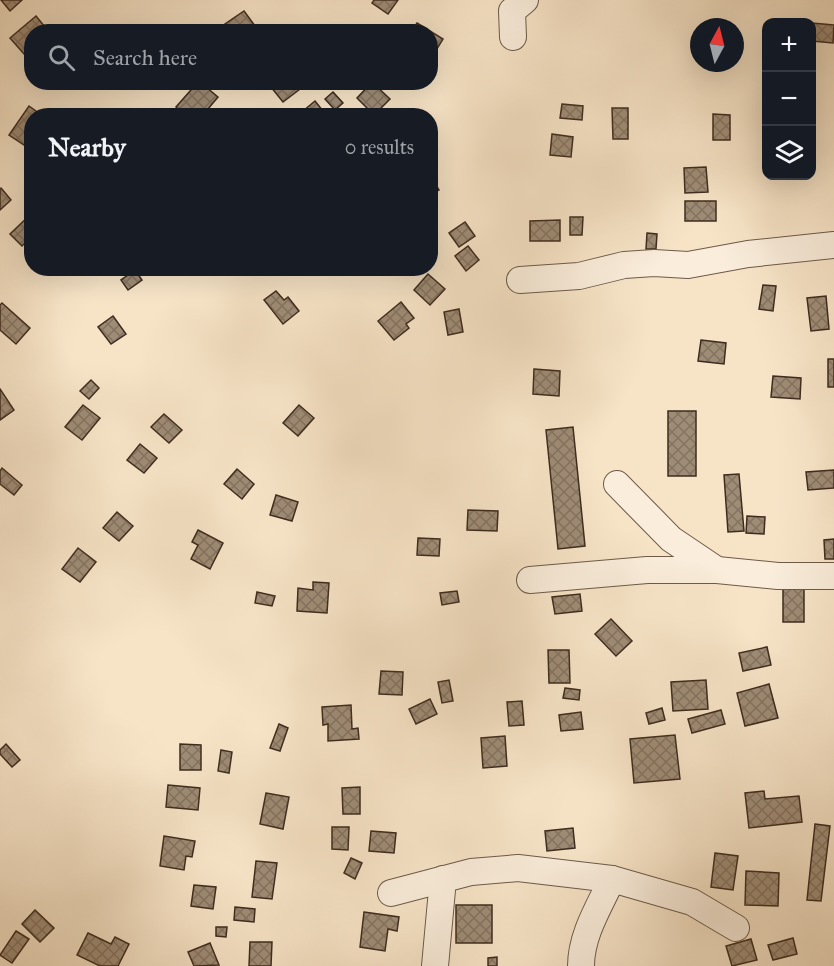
<!DOCTYPE html>
<html lang="en">
<head>
<meta charset="utf-8">
<style>
	body { margin:0; font-family:"IM FELL Great Primer",serif; background:#242831; color:#f1f3f6 }
	.controls { position:absolute; right:18px; top:18px; display:grid; overflow:hidden; border-radius:12px; box-shadow:0 6px 24px #0002 }
	.controls button { width:54px; height:54px; display:grid; place-items:center; padding:0; border:0; border-bottom:2px solid #363941; background:#171b24; color:#f1f3f6; font:30px sans-serif }
	.compass { position:absolute; left:690px; top:18px; width:54px; height:54px; border-radius:50%; background:#171b24; box-shadow:0 6px 24px #0002; rotate:7deg }
	.list { margin:0; padding:0; list-style:none }
	h2 { display:flex; justify-content:space-between; align-items:center; height:78px; margin:0; padding:0 24px; font-size:26px }
	h2 small { font-size:20px; font-weight:400; color:#9ea1a6 }
	.icon { flex:none; width:33px; height:33px; fill:none; stroke:currentColor; stroke-width:2; stroke-linecap:round; stroke-linejoin:round }
	.map { position:relative; flex:none; width:834px; height:966px; overflow:hidden }
	.search { position:absolute; background:#171b24; box-shadow:0 6px 24px #0002; left:24px; top:24px; width:414px; height:66px; display:flex; align-items:center; gap:15px; box-sizing:border-box; padding:0 21px; border-radius:24px; color:#9ea1a6; font-size:22px }
	.panel { position:absolute; background:#171b24; box-shadow:0 6px 24px #0002; left:24px; top:108px; width:414px; height:168px; border-radius:24px }
	.map>svg:first-child { display:block }
	.building { fill:url(#building-cross-hatch); stroke:#3f2c1f; stroke-width:1.5 }
	.lines { fill:none; stroke-linecap:round; stroke-linejoin:round }
	.minor-casing { stroke:#6d5a49; stroke-width:28 }
	.minor { stroke:#faeddb; stroke-width:26 }
</style>
</head>
<body>
<div class="map">
<svg width="834" height="966" viewBox="0 0 834 966">
	<defs>
		<pattern id="building-cross-hatch" width="8" height="8" patternUnits="userSpaceOnUse" patternTransform="scale(1.5)"><rect width="8" height="8" fill="#9f8c76"/><path d="M0 0l8 8M0 8l8-8" fill="none" stroke="#837360"/></pattern>
	</defs>
	<rect width="100%" height="100%" fill="#f7e4c7"/>
	<filter id="stains"><feTurbulence type="fractalNoise" baseFrequency=".00333" numOctaves="4"/><feColorMatrix values="0 0 0 0 .2 0 0 0 0 .09 0 0 0 0 .02 0 0 0 .5 -.17"/></filter>
	<radialGradient id="worn" r=".72"><stop offset=".6" stop-color="#630" stop-opacity="0"/><stop offset="1" stop-color="#630" stop-opacity=".3"/></radialGradient>
	<g class="building">
		<path d="M1 0H22L10 11Z"/>
		<path d="M374 0H398L388 14 372 3Z"/>
		<path d="M244 11 255 26 247 32H230L225 24Z"/>
		<path d="M36 16 49 32H32V63L10 38Z"/>
		<path d="M417 23 443 39 432 57 430 56V32H411Z"/>
		<path d="M812 23 834 25 833 43 812 41Z"/>
		<path d="M198 82H200L218 97 202 116H187L176 107Z"/>
		<path d="M277 82H307L308 83 283 102 271 87Z"/>
		<path d="M372 82 390 99 374 115 357 98Z"/>
		<path d="M333 92 343 103 335 110 325 99Z"/>
		<path d="M315 101 327 116H297Z"/>
		<path d="M562 104 583 106 582 120 560 118Z"/>
		<path d="M29 106 43 116H32V141L27 147 9 135Z"/>
		<path d="M612 108H628V139H613Z"/>
		<path d="M713 114 730 115V140H713Z"/>
		<path d="M552 134 573 137 571 157 550 155Z"/>
		<path d="M706 167 708 192 685 193 684 168Z"/>
		<path d="M432 178 439 190 430 195V179Z"/>
		<path d="M1 188 11 200 0 210V189Z"/>
		<rect x="685" y="201" width="31" height="20"/>
		<path d="M30 215 32 216V236L22 246 10 234Z"/>
		<path d="M570 217H583L582 235H570Z"/>
		<path d="M560 220V241H530V221Z"/>
		<path d="M465 222 475 236 459 247 449 233Z"/>
		<path d="M647 233 657 234 656 249H646Z"/>
		<path d="M468 246 479 260 466 271 455 256Z"/>
		<path d="M135 270 142 280 128 290 121 280Z"/>
		<path d="M428 274 445 289 430 305 414 290Z"/>
		<path d="M763 285 776 286 773 311 759 309Z"/>
		<path d="M276 291 284 300 288 297 299 311 283 324 264 300Z"/>
		<path d="M826 296 829 329 811 331 807 298Z"/>
		<path d="M401 302 414 318 406 324 409 328 394 340 378 321Z"/>
		<path d="M2 303 30 328 16 344 0 330V305Z"/>
		<path d="M459 309 463 332 448 335 444 312Z"/>
		<path d="M113 316 126 334 111 344 98 327Z"/>
		<path d="M701 340 726 343 724 364 698 361Z"/>
		<rect x="828" y="359" width="6" height="28"/>
		<path d="M534 369 560 371 559 396 533 394Z"/>
		<path d="M773 376 801 378 800 399 771 397Z"/>
		<path d="M91 380 99 388 89 399 80 391Z"/>
		<path d="M0 389 14 410 0 420Z"/>
		<path d="M83 405 100 418 82 440 65 427Z"/>
		<path d="M299 405 314 418 298 436 283 423Z"/>
		<rect x="668" y="411" width="28" height="65"/>
		<path d="M164 414 182 430 169 443 151 427Z"/>
		<path d="M573 427 585 546 558 549 546 430Z"/>
		<path d="M140 444 157 458 144 473 127 460Z"/>
		<path d="M2 468 22 485 14 495 0 484V471Z"/>
		<path d="M237 469 254 484 242 499 224 484Z"/>
		<path d="M834 470V488L808 490 806 472Z"/>
		<path d="M739 474 744 531 728 532 724 475Z"/>
		<path d="M276 495 298 502 292 521 270 515Z"/>
		<path d="M468 510 498 511 497 531 467 530Z"/>
		<path d="M117 512 133 526 119 541 103 528Z"/>
		<path d="M747 516 765 517 764 534 746 533Z"/>
		<path d="M198 530 223 543 210 569 191 559 198 545 192 542Z"/>
		<path d="M418 538 440 539 439 556 417 555Z"/>
		<path d="M834 539V559H825L824 540Z"/>
		<path d="M78 548 96 562 80 582 62 569Z"/>
		<path d="M313 582 329 583 327 613 297 611 298 588 313 590Z"/>
		<rect x="783" y="589" width="21" height="33"/>
		<path d="M457 591 459 602 442 605 440 593Z"/>
		<path d="M257 592 275 596 272 606 255 603Z"/>
		<path d="M580 594 582 611 555 614 552 597Z"/>
		<path d="M611 619 632 641 616 656 595 634Z"/>
		<path d="M767 647 771 665 743 671 739 653Z"/>
		<path d="M548 650H569L570 683H549Z"/>
		<path d="M381 671 403 672 402 695 379 694Z"/>
		<path d="M449 680 453 701 442 703 438 682Z"/>
		<path d="M706 680 708 709 673 711 671 682Z"/>
		<path d="M769 684 778 718 745 726 737 693Z"/>
		<path d="M565 688 580 690 579 700 563 698Z"/>
		<path d="M430 699 437 714 416 724 409 709Z"/>
		<path d="M522 701 524 725 509 726 507 702Z"/>
		<path d="M351 705 352 729 358 728 359 739 328 741V724L323 725 322 707Z"/>
		<path d="M662 708 665 720 649 724 646 713Z"/>
		<path d="M721 710 725 724 692 733 688 719Z"/>
		<path d="M581 712 583 729 561 731 559 715Z"/>
		<path d="M279 724 288 728 280 751 270 748Z"/>
		<path d="M675 735 680 779 634 783 630 739Z"/>
		<path d="M505 736 507 766 483 768 481 738Z"/>
		<path d="M6 744 20 760 12 767 0 754V750Z"/>
		<path d="M180 744 201 745V770H180Z"/>
		<path d="M221 750 232 752 229 773 218 771Z"/>
		<path d="M168 785 200 788 198 810 166 807Z"/>
		<path d="M360 787V814H343L342 788Z"/>
		<path d="M764 791 765 799 799 796 802 822 749 828 745 793Z"/>
		<path d="M266 793 289 797 283 829 260 824Z"/>
		<path d="M815 824 830 826 821 901 807 900Z"/>
		<path d="M332 827H349L348 850 332 849Z"/>
		<path d="M573 828 575 848 547 851 545 831Z"/>
		<path d="M371 831 396 833 394 853 369 851Z"/>
		<path d="M164 836 195 841 192 857 186 856 184 870 160 866Z"/>
		<path d="M715 853 738 856 733 890 711 887Z"/>
		<path d="M351 858 362 863 355 879 344 873Z"/>
		<path d="M256 861 277 863 272 899 252 897Z"/>
		<path d="M746 871 779 873 778 906 745 905Z"/>
		<path d="M194 885 216 887 213 909 191 906Z"/>
		<rect x="456" y="905" width="36" height="38"/>
		<path d="M235 907 255 909 254 922 234 920Z"/>
		<path d="M35 910 54 928 40 942 22 924Z"/>
		<path d="M364 912 399 917 397 931 388 929 385 951 360 947Z"/>
		<path d="M216 927H227L226 937 216 936Z"/>
		<path d="M16 931 29 939 12 963 0 955Z"/>
		<path d="M88 933 111 944 115 937 129 944 118 966H100L77 955Z"/>
		<path d="M793 938 797 954 773 960 768 945Z"/>
		<path d="M751 939 757 960 732 966 726 946Z"/>
		<path d="M250 942H272L271 966H249Z"/>
		<path d="M210 943 219 965 194 966 188 952Z"/>
		<path d="M497 957V966H488V958Z"/>
	</g>
	<g class="lines">
		<g class="minor-casing">
			<g id="minor">
				<path d="M513 37 512 11 525 0"/>
				<path d="M520 280 579 276 624 265 654 263 688 265 748 254 834 245"/>
				<path d="M617 484 671 539 717 570"/>
				<path d="M530 580 647 570H717L778 576H834"/>
				<path d="M391 893 471 872 518 868 612 879 692 902 736 928"/>
				<path d="M435 966 443 879"/>
				<path d="M581 966C581 935 599 907 612 879"/>
			</g>
		</g>
		<use href="#minor" class="minor"/>
	</g>
	<rect width="100%" height="100%" filter="url(#stains)"/>
	<rect width="100%" height="100%" fill="url(#worn)"/>
</svg>
<div class="controls">
<button>+</button>
<button>−</button>
<button><svg class="icon" aria-label="layers" viewBox="0 0 24 24"><path d="M12 4l9 5-9 5-9-5zM3 14l9 5 9-5"/></svg></button>
</div>
<svg class="compass" viewBox="-18 -18 36 36"><path d="M0-13l5 13h-10z" fill="#e53935"/><path d="M0 13l5-13h-10z" fill="#9ea1a6"/></svg>
<div class="search"><svg class="icon" aria-label="search" viewBox="0 0 24 24"><circle cx="10" cy="10" r="6"/><path d="M15 15l6 6"/></svg>Search here</div>
<section class="panel">
<h2>Nearby<small>0 results</small></h2>
<ul class="list">
</ul>
</section>
</div>
</body>
</html>
